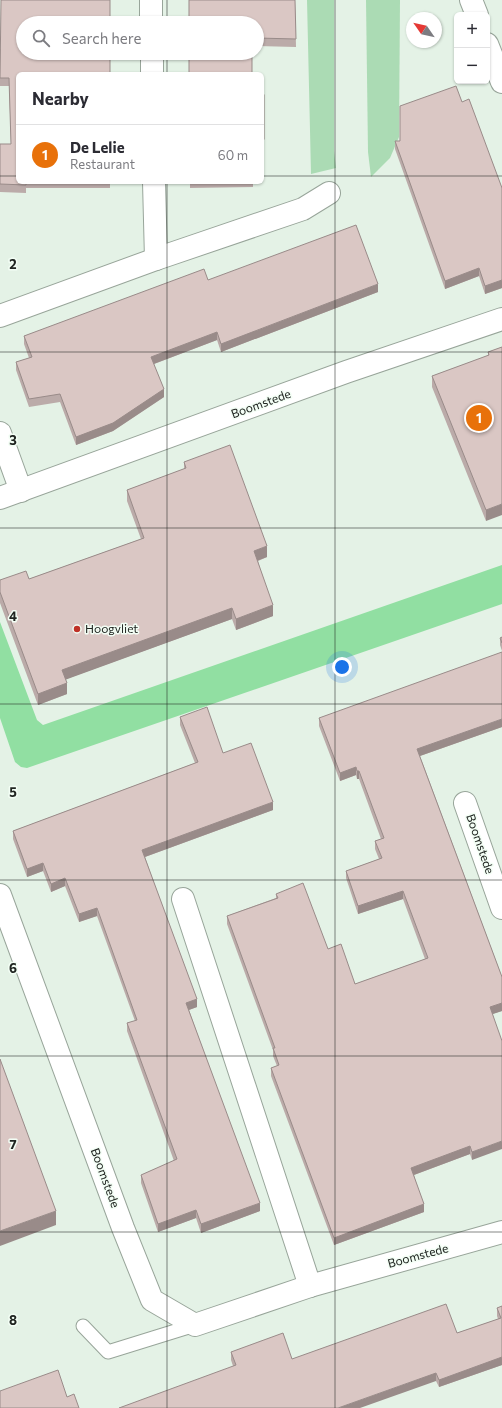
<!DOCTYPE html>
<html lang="en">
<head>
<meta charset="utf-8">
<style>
	body { margin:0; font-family:Commissioner,sans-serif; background:#f7f7f7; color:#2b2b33 }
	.controls { position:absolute; right:12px; top:12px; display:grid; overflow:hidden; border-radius:6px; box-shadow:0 1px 3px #0004 }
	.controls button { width:36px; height:36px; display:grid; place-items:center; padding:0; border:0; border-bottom:1px solid #e1e1e2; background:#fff; color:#2b2b33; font:20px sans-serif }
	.compass { position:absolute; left:406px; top:12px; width:36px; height:36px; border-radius:50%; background:#fff; box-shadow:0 1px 3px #0004; rotate:304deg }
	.you { position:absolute; left:342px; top:667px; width:14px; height:14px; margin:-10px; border:3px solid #fff; border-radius:50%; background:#1a73e8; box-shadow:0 0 0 6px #1a73e833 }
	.badge { display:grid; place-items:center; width:26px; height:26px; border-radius:50%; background:#ea580c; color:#fff; font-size:13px; font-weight:700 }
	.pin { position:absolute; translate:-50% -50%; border:2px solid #fff; box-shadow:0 1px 4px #0006 }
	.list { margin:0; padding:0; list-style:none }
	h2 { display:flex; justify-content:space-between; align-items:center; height:52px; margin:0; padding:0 16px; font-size:17px }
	h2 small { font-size:13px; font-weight:400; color:#7c7c81 }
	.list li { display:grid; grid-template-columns:26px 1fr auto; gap:12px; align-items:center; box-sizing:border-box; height:60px; padding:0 16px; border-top:1px solid #e1e1e2 }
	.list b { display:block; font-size:15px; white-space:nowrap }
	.list p { margin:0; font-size:13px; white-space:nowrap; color:#7c7c81 }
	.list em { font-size:13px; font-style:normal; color:#7c7c81 }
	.icon { flex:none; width:22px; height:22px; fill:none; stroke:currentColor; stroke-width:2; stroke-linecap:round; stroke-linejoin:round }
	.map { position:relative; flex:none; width:502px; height:1408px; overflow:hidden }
	.search { position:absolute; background:#fff; box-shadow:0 1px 3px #0004; left:16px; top:16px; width:248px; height:44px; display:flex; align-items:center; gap:10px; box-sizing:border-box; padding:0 14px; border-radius:22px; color:#7c7c81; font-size:15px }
	.panel { position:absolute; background:#fff; box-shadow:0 1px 3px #0004; left:16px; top:72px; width:248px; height:112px; border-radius:6px }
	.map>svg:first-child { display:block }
	.green { fill:#abdbb4 }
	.water { fill:#91dfa2 }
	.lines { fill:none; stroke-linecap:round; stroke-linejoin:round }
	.lane-casing { stroke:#98a59a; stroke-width:15 }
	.street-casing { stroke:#98a59a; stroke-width:24 }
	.lane { stroke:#fff; stroke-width:13 }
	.street { stroke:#fff; stroke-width:22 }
	.wall { fill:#bbaba9 }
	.shaded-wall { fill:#998b89 }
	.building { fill:#dac7c4; stroke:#998b89 }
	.grid { fill:none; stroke:#202521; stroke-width:1; stroke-opacity:0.55 }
	.poi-dot { fill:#bf3127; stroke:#f3fef5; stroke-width:1.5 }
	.labels { text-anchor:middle; stroke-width:3; stroke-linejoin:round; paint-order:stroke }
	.street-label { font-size:12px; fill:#202521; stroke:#f3fef5 }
	.poi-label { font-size:12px; fill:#202521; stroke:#f3fef5; text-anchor:start }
	.grid-label { font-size:13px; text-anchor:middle; font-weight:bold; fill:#202521; stroke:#f3fef5; stroke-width:3; stroke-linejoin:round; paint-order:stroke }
</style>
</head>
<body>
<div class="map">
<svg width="502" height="1408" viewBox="0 0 502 1408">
	<rect width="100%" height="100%" fill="#e4f2e6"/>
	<g class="green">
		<path d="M307 0H334V151L336 168 311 174Z"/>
		<path d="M366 0H400L399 137 390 158 371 177 368 152Z"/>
	</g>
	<path class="water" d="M502 565V604L27 768 21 767 15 762 0 718V622L37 720 43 725Z"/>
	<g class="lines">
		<g class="lane-casing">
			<path id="lane" d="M83 1326 108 1352 195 1325"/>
		</g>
		<g class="street-casing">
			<g id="street">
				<path d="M151 0V23"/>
				<path d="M471 0 477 15"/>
				<path d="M487 44 502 82"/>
				<path d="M152 53V74"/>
				<path d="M154 182 156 259"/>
				<path d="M0 316 156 259 303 209 329 193"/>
				<path d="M0 433 21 491"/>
				<path d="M0 498 346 372 502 319"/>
				<path d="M465 803 502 908"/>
				<path d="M0 895 123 1228 152 1300 195 1325 310 1286 502 1232"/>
				<path d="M183 899 310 1286"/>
			</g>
		</g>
		<use href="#lane" class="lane"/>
		<use href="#street" class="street"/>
	</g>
	<g class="wall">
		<path d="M110 0 18 182H110V188H26V193L0 192V144H11L9 86H0V49Z"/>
		<path d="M295 0 296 47 257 46V23Z"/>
		<rect x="262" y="95" width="2" height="52"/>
		<path d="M462 102 502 188V288L485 294 479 276 445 289 395 149V141H400Z"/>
		<path d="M190 182H253V187L190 188Z"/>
		<path d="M208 280 378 292 221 352 217 340 154 364 164 397 113 431 76 445 60 402 29 407 16 370V362L29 358 24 344V336Z"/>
		<path d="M502 347 486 521 432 387V376L488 356V352Z"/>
		<path d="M184 462 267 557 258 561 273 616 236 630 232 619 66 679 67 694 38 705 0 603V580L29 579 141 539 127 501V490L184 469Z"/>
		<path d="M502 637V651L500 645V638Z"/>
		<path d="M180 717 223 753 273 810 145 857 197 1007 189 1010 260 1211 201 1233 196 1218 158 1232 141 1183V1175L174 1161 127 1031V1023L135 1021 97 916 79 922 65 886 51 892 43 871 27 877 13 839V831L195 763 180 725Z"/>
		<path d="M319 718 502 727 420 756 502 977V1011L492 1014 472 1160 470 1154 414 1175 424 1212 334 1245 271 1076V1068L277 1066 273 1056V1050L227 924V916L276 898V894L328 949 355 984 425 959 403 899 358 914 346 878V871L379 859 375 849V841L381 839 359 779H357L356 775 340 781 319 726Z"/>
		<path d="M502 1306V1365L439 1387 436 1381 233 1366 231 1360V1352L292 1359 457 1333 498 1319 497 1316V1308Z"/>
	</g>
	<g class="shaded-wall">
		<path d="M479 268V276L445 289V281Z"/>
		<path d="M502 280V288L485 294V286Z"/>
		<path d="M378 284V292L221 352V344Z"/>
		<path d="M217 332V340L151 365V357Z"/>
		<path d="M164 389V397L113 431 76 445V437Z"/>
		<path d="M502 504V515L486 521V510Z"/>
		<path d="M267 546V557L254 562V551Z"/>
		<path d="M273 605V616L236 630V619Z"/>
		<path d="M232 608V619L62 681V670Z"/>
		<path d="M67 683V694L38 705V694Z"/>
		<path d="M502 719V727L417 757V749Z"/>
		<path d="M356 767V775L340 781V773Z"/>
		<rect x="357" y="771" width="2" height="8"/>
		<path d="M273 802V810L142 858V850Z"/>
		<path d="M43 863V871L27 877V869Z"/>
		<path d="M65 878V886L51 892V884Z"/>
		<path d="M403 891V899L358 914V906Z"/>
		<path d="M97 908V916L79 922V914Z"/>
		<path d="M197 999V1007L186 1011V1003Z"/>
		<path d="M502 1003V1011L490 1015V1007Z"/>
		<path d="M502 1141V1149L472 1160V1152Z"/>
		<path d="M470 1146V1154L411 1176V1168Z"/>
		<path d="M260 1203V1211L201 1233V1224Z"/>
		<path d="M424 1204V1212L334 1245V1238Z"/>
		<path d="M196 1210V1218L158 1232V1224Z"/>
		<path d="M56 1211V1225L0 1246V1231Z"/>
		<path d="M502 1357V1365L439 1387V1380Z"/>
		<path d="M436 1373V1381L360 1408H338Z"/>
	</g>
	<g class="building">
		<path d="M1 0H110V23H23V53H110V74H18V182H26V185L0 184V144H11L9 78H0Z"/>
		<path d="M189 0H295L296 39 257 38V23H189Z"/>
		<rect x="189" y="53" width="63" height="21"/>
		<path d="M456 86 462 102 469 99 502 188V280L485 286 479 268 445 281 395 141H400V106Z"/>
		<rect x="262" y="95" width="2" height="44"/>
		<path d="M356 225 378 284 221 344 217 332 151 357 164 389 113 423 76 437 60 394 29 399 16 362 32 357 24 336 204 269 208 280Z"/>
		<path d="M502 347V504L486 510 432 376 489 355 488 352Z"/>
		<path d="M230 445 267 546 254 551 273 605 236 619 232 608 62 670 67 683 38 694 0 592V580L26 571 29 579 144 538 127 490 186 468 184 462Z"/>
		<path d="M502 637V643L500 638Z"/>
		<path d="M502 652V719L417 749 502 977V1003L490 1007 502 1041V1141L472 1152 470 1146 411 1168 424 1204 334 1238 271 1068 279 1065 273 1048H275L227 916 278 898 276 894 303 883 328 949 341 944 355 984 428 958 403 891 358 906 346 871 382 858 375 841 384 838 359 771H357L356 767 340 773 319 718Z"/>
		<path d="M207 707 223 753 251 743 273 802 142 850 197 999 186 1003 260 1203 201 1224 196 1210 158 1224 141 1175 177 1159 127 1023 137 1020 97 908 79 914 65 878 51 884 43 863 27 869 13 831 198 762 180 717Z"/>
		<path d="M0 1059 56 1211 0 1231Z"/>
		<path d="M446 1304 457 1333 501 1318 497 1308 502 1306V1357L439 1380 436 1373 338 1408H119L236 1365 231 1352 283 1333 292 1359Z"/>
		<path d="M58 1370 67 1397 74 1394 79 1408H0V1391Z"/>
	</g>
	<path class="grid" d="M167 0V23M335 0V1408M167 53V74M0 176H18M262 176H502M167 182V1408M0 352H502M0 528H502M0 704H502M0 880H502M0 1056H502M0 1232H502"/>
	<circle class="poi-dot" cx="77" cy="629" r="4"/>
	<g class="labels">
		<g class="street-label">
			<text transform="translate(261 404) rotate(-20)" y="4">Boomstede</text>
			<text transform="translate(480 844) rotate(71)" y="4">Boomstede</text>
			<text transform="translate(105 1178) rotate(70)" y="4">Boomstede</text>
			<text transform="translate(418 1256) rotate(-15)" y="4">Boomstede</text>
		</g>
		<g class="poi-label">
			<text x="85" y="633">Hoogvliet</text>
		</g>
	</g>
	<g class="grid-label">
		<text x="13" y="269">2</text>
		<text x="13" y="445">3</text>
		<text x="13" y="621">4</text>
		<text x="13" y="797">5</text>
		<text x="13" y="973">6</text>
		<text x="13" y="1149">7</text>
		<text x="13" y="1325">8</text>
	</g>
</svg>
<div class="controls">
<button>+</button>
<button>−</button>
</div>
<svg class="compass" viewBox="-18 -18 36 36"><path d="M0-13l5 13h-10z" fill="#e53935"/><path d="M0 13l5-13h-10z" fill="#7c7c81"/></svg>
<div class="you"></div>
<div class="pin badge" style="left:479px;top:418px;background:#e8710a">1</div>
<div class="search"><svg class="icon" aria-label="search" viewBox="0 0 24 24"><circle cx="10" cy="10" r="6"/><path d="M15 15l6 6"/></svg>Search here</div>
<section class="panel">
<h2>Nearby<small></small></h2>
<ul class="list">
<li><span class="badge" style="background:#e8710a">1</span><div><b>De Lelie</b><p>Restaurant</p></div><em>60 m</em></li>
</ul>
</section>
</div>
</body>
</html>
